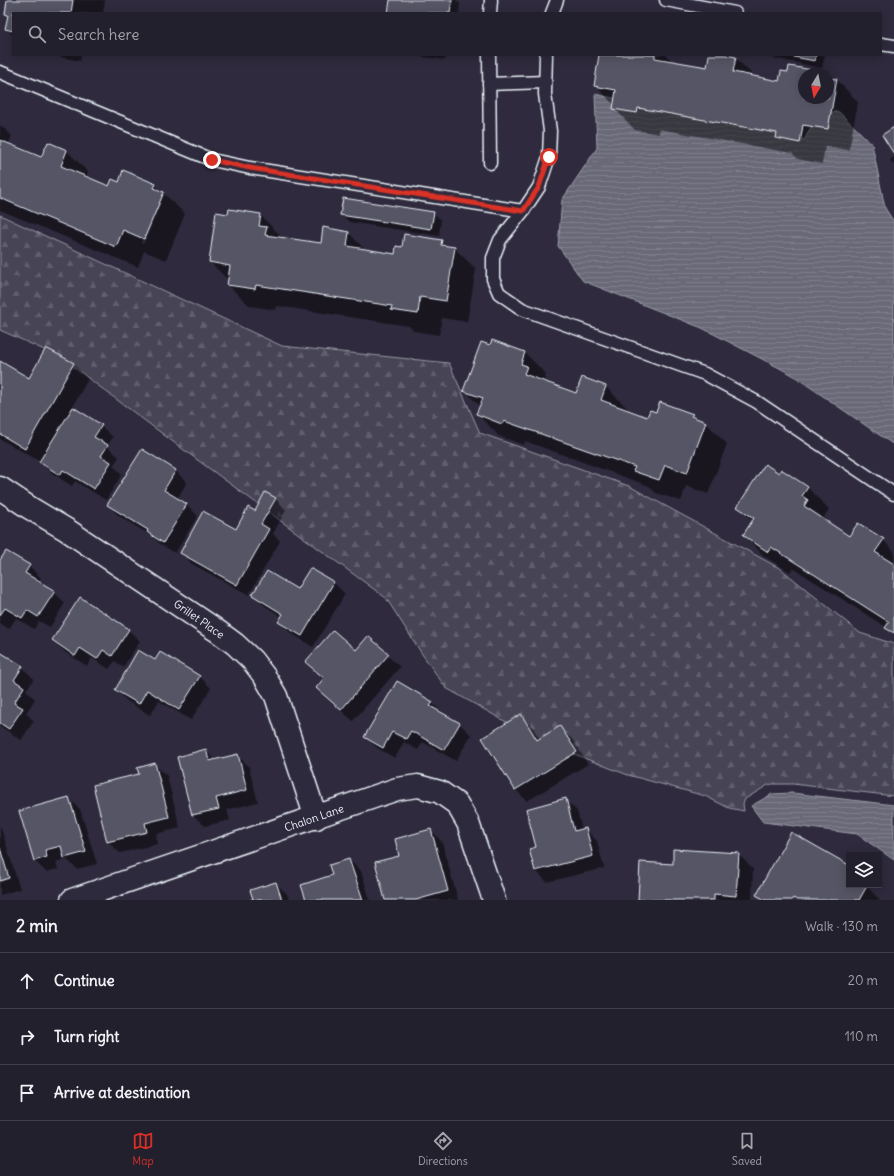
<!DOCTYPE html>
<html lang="en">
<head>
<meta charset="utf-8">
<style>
	body { margin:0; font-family:Delius,sans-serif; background:#2f2d3a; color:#f1f3f6 }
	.controls { position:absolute; right:12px; bottom:12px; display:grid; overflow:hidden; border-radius:0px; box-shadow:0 2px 10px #0003 }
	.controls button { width:36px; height:36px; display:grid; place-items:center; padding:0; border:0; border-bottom:1px solid #403e4a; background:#23202e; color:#f1f3f6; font:20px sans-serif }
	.compass { position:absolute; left:798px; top:68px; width:36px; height:36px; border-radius:50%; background:#23202e; box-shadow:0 2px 10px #0003; rotate:190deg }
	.stop { position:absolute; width:12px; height:12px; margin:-9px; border:3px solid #d93025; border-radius:50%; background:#fff }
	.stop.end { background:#d93025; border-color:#fff; box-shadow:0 1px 4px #0008 }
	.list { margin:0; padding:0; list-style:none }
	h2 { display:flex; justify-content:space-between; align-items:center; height:52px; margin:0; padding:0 16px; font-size:17px }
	h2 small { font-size:13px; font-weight:400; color:#a3a3aa }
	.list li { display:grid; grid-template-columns:26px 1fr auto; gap:12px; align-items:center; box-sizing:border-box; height:56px; padding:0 16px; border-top:1px solid #403e4a }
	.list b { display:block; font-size:15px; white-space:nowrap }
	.list em { font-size:13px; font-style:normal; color:#a3a3aa }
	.icon { flex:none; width:22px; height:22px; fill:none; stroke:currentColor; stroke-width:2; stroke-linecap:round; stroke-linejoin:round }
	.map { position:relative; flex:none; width:894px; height:900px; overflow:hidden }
	.search { position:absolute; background:#23202e; box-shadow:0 2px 10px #0003; left:12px; right:12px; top:12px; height:44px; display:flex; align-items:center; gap:10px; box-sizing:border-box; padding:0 14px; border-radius:0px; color:#a3a3aa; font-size:15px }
	.sheet { height:220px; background:#23202e }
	nav { display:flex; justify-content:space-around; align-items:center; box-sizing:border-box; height:56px; border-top:1px solid #403e4a; background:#23202e; font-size:11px; color:#a3a3aa }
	nav a { display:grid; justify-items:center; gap:2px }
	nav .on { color:#d93025 }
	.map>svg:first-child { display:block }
	.forest { fill:url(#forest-firs); stroke:#979aa6 }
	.water { fill:url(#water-rules); stroke:#9c9fab }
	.shadow { fill:#0007; fill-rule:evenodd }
	.building { fill:#575565; stroke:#e8f1f8 }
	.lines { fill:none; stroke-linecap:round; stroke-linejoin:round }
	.service-casing { stroke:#e8f1f8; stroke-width:15 }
	.minor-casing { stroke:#e8f1f8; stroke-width:25 }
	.service { stroke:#2f2a3d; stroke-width:12 }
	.minor { stroke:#2f2a3d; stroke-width:22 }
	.route { stroke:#d93025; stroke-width:5 }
	.labels { text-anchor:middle; stroke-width:3; stroke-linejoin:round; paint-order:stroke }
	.street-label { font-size:11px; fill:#e8f1f8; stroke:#2f2a3d }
</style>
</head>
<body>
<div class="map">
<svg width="894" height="900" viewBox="0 0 894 900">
	<defs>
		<pattern id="forest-firs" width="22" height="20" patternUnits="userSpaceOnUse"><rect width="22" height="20" fill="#464455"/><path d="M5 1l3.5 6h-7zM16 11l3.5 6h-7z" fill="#615f6e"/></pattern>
		<pattern id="water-rules" width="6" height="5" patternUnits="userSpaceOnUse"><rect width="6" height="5" fill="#696978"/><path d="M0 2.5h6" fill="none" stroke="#7e7f8c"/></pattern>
	</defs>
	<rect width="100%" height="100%" fill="#2f2a3d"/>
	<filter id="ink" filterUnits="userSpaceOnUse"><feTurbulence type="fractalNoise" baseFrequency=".025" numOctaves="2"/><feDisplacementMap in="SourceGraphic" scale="8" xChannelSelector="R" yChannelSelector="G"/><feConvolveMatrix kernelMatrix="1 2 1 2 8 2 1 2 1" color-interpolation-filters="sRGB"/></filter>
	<g filter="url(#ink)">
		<path class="forest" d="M0 215 282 346 449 363 480 433 629 486 781 569 860 633 894 644V796L793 784H772L768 785 745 799 743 804 744 811 729 808 705 796 628 775 540 741 446 688 422 654 386 598 184 450 60 357 0 330Z"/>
		<g class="water">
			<path d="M595 94 804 140 820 112H839L872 144 885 208 894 222V445L791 374 702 328 583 281 558 246 562 200 597 148Z"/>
			<path d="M792 793 894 805V860L857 834 763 822 751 806 772 794Z"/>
		</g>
		<g class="shadow">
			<path d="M8 0H105L103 13H13V35L6 29 9 17 6 14Z"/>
			<path d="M391 0H456L460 4 459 13H389Z"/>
			<path d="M52 55H81L80 61Z"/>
			<path d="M411 55H446L445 60Z"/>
			<path d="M600 55H666L671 60V62L707 68 710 55H719L735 58 755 77 780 82 789 73H824L825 74H804V98H828V77L831 79 837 80 858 102 849 150 825 146 822 164 798 159 792 153 659 129V134L635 130 614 108V105L595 85Z"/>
			<path d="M758 55H825L822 68Z"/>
			<path d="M0 125 12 136 8 145 42 158 48 143 67 151 88 172 86 178 109 187 119 183 155 185 185 214 166 260 144 251 138 267 0 210ZM160 198H162L143 244 141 243Z"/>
			<path d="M894 157V165L890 160Z"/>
			<path d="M433 213 441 220 439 236 349 222 341 214Z"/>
			<path d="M229 215H260L282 237 281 238 322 244 349 233 366 251 396 255 403 248 441 241 446 246 454 248 476 269 467 322 442 318 439 335 414 331 409 326 277 306 276 310 250 306 228 285 229 281 210 262Z"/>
			<path d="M492 341 525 353 546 374 544 382 577 394 583 378 606 387 627 408V410L648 418 657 414 692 415 697 419 705 422 727 444 708 494 686 486 681 501 656 493 649 486 525 441 524 445 499 436 477 414 480 406 464 390 490 346Z"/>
			<path d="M0 362 30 379 73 364 88 379 72 408 101 426 113 437 107 446 119 457 113 466 122 474 106 500 75 481 72 486 52 473 41 462 0 439Z"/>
			<path d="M175 471 187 482 177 499 187 505 198 516 175 553 160 544 153 537 119 516 108 505Z"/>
			<path d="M779 474 807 487 829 509 824 517 829 522 828 523 850 537 883 540 894 551V635L886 627 793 568 790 572 765 557 744 535 753 521 738 507Z"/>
			<path d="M275 498 286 510 273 534 280 541 249 595 192 564 181 552 237 531 255 512Z"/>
			<path d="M0 562 29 566 41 578 38 582 54 592 65 603 50 627 39 621 34 629 16 618 9 629 0 623Z"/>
			<path d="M311 569 334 583 345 594 313 647 291 633 279 622 282 617 265 606 253 595 298 590Z"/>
			<path d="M80 599 128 630 140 641 123 667 115 661 109 669 92 658 87 666 65 652 53 640Z"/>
			<path d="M368 638 400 667 353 721 317 688 325 679 306 662 356 651Z"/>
			<path d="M0 653 22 667 34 679 26 690 35 699 26 713 34 721 21 740 0 726Z"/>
			<path d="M155 662 199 676 211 688 191 720 159 701 150 715 127 701 116 690Z"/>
			<path d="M432 703 444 714 460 724 471 735 456 761 423 742 418 750 404 742 395 758 377 748 366 737Z"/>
			<path d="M521 716 532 727 540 739 560 727 572 739 588 764 527 801 516 790 484 739Z"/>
			<path d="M206 751 216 761 237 755 249 767 258 802 227 810 230 820 205 826 193 815 178 758Z"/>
			<path d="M155 765 167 776 180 828 156 834 158 844 120 853 108 842 94 785 140 774Z"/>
			<path d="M68 798 80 809 97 864 77 869 66 859 56 862 58 869 46 872 35 861Z"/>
			<path d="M565 800 577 811 582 830 585 829 597 841 604 868 547 882 536 871 537 848Z"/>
			<path d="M0 825 20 889 0 895Z"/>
			<path d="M431 830 442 842 458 900H386L401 857Z"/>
			<path d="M738 854 753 869 752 900H639L673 865Z"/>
			<path d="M349 860 361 871 370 900H307L334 876Z"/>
			<path d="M849 866V885H866V886L880 900H763L757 895Z"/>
			<path d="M275 883 287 894 289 900H253Z"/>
		</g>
		<g class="building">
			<path d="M7 0H73L71 13H13V31L5 29 8 15 5 14Z"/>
			<path d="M390 0H452L450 13H388Z"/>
			<path d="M599 55H655V58L707 67 709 55H725L736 57 733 72 779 81 781 71 788 72 789 66 825 72V74H804V98H828V78L837 79 828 129 803 125 800 143 776 138 777 133 638 108 637 113 613 109 616 90 594 86Z"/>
			<path d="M784 55H816L815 61Z"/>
			<path d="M894 127V154L882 135Z"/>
			<path d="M0 140 41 157 48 142 67 150 61 166 109 186 112 179 119 182 123 170 156 184 154 188 164 192 144 239 123 230 116 247 0 198Z"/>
			<path d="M343 198 434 212 431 229 340 215Z"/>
			<path d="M229 209 261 214 259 226 267 227 265 235 321 243 323 227 349 232 347 246 395 254 396 246 402 247 404 234 442 240 441 245 455 247 446 301 420 297 418 314 391 310 392 306 256 285 255 289 227 285 230 266 209 262 216 212 228 214Z"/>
			<path d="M492 340 525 352 521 364 527 366 524 374 576 393 582 377 606 386 601 400 647 417 650 410 656 412 660 402 693 414 691 416 706 422 687 473 665 465 659 480 633 471 635 467 504 421 502 424 476 414 483 398 463 391 481 342 490 345Z"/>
			<path d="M46 348 74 363 25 449 0 434V361L29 378Z"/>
			<path d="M73 407 102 425 94 437 108 445 101 456 111 462 94 489 63 470 60 475 39 462Z"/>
			<path d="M142 449 176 470 164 490 187 504 163 543 147 532 148 530 107 505Z"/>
			<path d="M765 464 779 473 781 469 808 487 802 496 808 500 804 506 849 536 858 523 884 539 875 552 894 564V633L885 628 889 622 771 547 768 552 743 535 754 518 737 507Z"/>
			<path d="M265 492 276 498 261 524 269 529 237 585 180 553 203 511 236 529 248 507 255 511Z"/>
			<path d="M6 551 30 565 25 573 55 591 38 617 27 610 22 618 5 608 0 615V560Z"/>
			<path d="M310 568 334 582 302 636 278 622 283 614 252 595 267 571 297 589Z"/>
			<path d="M80 597 129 629 112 656 103 650 97 659 80 648 75 656 52 640Z"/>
			<path d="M333 630 356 650 368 636 389 654 341 710 316 688 324 678 305 662Z"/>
			<path d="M138 650 155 660 160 652 200 676 179 710 147 690 139 704 115 690Z"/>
			<path d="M0 652 23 666 14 680 24 687 14 703 23 708 9 729 0 723Z"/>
			<path d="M397 681 433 702 430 706 460 723 444 750 411 731 406 739 392 732 383 748 364 737Z"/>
			<path d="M521 714 537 740 560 726 577 752 515 790 482 738Z"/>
			<path d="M206 749 209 761 238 754 247 790 216 798 219 809 192 815 177 757Z"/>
			<path d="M155 763 169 817 145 823 147 832 107 842 93 785 139 774 137 768Z"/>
			<path d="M69 797 86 852 64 858 61 846 45 850 47 857 34 861 19 811Z"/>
			<path d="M566 798 574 831 586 828 593 856 535 871 529 849 536 847 526 809Z"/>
			<path d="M431 829 448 891 416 900H385L375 862 399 856 395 839Z"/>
			<path d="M791 832 849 865V885H865L867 886 859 900H797L793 898 792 900H765L756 895Z"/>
			<path d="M0 848 9 878 0 881Z"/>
			<path d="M673 849 739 853 736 896 714 894V900H638L640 862 673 864Z"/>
			<path d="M349 859 363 900H306L301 885 332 875 329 865Z"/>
			<path d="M276 882 282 900H250L253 899 250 890Z"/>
		</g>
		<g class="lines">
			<g class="service-casing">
				<g id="service">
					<path d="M666 0 735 13"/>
					<path d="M490 13 491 0"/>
					<path d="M552 13 557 0"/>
					<path d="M881 44 894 46"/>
					<path d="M489 55 490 163"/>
					<path d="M546 55 545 94 550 131 549 157 539 187 523 211 500 240 493 258V279L499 293 522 309 705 374 757 402 894 494"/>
					<path d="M0 72 212 160 250 168 523 211"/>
					<path d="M489 84 545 82"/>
				</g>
			</g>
			<g class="minor-casing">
				<g id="minor">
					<path d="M0 488 30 508 67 530 216 630 235 644 252 660 265 677 276 696 316 818"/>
					<path d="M72 900 397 789 418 786 440 792 457 804 468 823 494 900"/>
				</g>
			</g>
			<use href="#service" class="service"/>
			<use href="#minor" class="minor"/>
		</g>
	</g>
	<g class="lines" filter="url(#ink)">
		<path class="route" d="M212 160 250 168 523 211 539 187 549 157"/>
	</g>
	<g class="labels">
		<g class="street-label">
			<text transform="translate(199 619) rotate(35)" y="4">Grillet Place</text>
			<text transform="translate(314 818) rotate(-19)" y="4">Chalon Lane</text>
		</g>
	</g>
</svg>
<div class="controls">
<button><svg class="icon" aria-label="layers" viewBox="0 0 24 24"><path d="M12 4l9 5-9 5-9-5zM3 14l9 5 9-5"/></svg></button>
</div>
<svg class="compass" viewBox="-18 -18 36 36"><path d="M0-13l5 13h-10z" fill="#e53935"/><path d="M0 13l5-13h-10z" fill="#a3a3aa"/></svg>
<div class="stop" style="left:549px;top:157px"></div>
<div class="stop end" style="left:212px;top:160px"></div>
<div class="search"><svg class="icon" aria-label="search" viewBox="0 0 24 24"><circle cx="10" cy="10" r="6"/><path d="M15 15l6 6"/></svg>Search here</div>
</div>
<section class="sheet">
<h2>2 min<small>Walk · 130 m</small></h2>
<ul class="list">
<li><svg class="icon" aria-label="ahead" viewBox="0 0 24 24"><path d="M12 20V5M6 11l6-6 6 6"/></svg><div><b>Continue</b></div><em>20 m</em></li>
<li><svg class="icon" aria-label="right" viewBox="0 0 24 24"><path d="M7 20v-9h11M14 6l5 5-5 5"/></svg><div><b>Turn right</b></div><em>110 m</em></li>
<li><svg class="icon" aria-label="arrive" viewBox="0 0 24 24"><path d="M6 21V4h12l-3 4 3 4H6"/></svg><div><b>Arrive at destination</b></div></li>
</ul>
</section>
<nav>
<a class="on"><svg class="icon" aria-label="map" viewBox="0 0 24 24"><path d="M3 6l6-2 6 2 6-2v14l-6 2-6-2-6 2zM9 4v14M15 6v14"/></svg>Map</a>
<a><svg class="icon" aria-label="directions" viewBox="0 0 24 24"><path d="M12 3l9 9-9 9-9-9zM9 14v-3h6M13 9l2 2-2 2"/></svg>Directions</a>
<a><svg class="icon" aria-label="saved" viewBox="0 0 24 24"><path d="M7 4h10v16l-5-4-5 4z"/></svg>Saved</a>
</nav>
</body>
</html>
